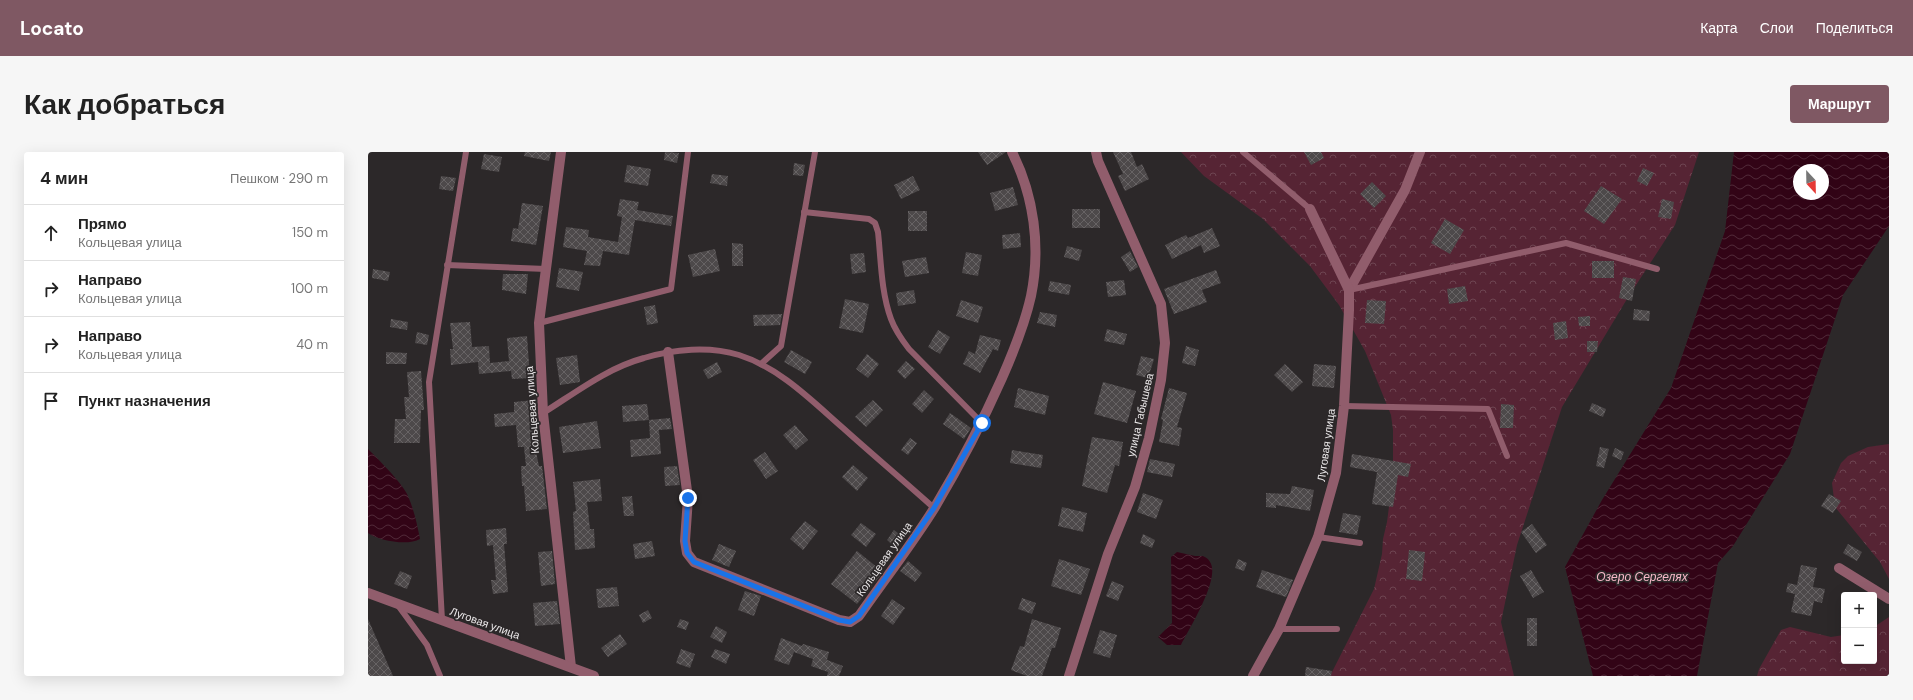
<!DOCTYPE html>
<html lang="ru">
<head>
<meta charset="utf-8">
<style>
	body { margin:0; font-family:"DM Sans",sans-serif; background:#f6f6f6; color:#222 }
	.controls { position:absolute; right:12px; bottom:12px; display:grid; overflow:hidden; border-radius:4px; box-shadow:0 4px 16px #0002 }
	.controls button { width:36px; height:36px; display:grid; place-items:center; padding:0; border:0; border-bottom:1px solid #e0e0e0; background:#fff; color:#222; font:20px sans-serif }
	.compass { position:absolute; left:1425px; top:12px; width:36px; height:36px; border-radius:50%; background:#fff; box-shadow:0 4px 16px #0002; rotate:158deg }
	.stop { position:absolute; width:12px; height:12px; margin:-9px; border:3px solid #1a73e8; border-radius:50%; background:#fff }
	.stop.end { background:#1a73e8; border-color:#fff; box-shadow:0 1px 4px #0008 }
	.list { margin:0; padding:0; list-style:none }
	h2 { display:flex; justify-content:space-between; align-items:center; height:52px; margin:0; padding:0 16px; font-size:17px }
	h2 small { font-size:13px; font-weight:400; color:#767676 }
	.list li { display:grid; grid-template-columns:26px 1fr auto; gap:12px; align-items:center; box-sizing:border-box; height:56px; padding:0 16px; border-top:1px solid #e0e0e0 }
	.list b { display:block; font-size:15px; white-space:nowrap }
	.list p { margin:0; font-size:13px; white-space:nowrap; color:#767676 }
	.list em { font-size:13px; font-style:normal; color:#767676 }
	.icon { flex:none; width:22px; height:22px; fill:none; stroke:currentColor; stroke-width:2; stroke-linecap:round; stroke-linejoin:round }
	.map { position:relative; flex:none; width:1521px; height:524px; overflow:hidden; border-radius:4px }
	header { display:flex; align-items:center; gap:24px; box-sizing:border-box; height:56px; padding:0 20px; background:#7f5863; color:#fff }
	header strong { font-size:19px }
	nav { display:flex; gap:22px; margin-inline-start:auto; font-size:14px }
	.intro { display:flex; align-items:center; justify-content:space-between; box-sizing:border-box; height:96px; padding:0 24px }
	h1 { margin:0; font-size:28px }
	.button { padding:10px 18px; border-radius:4px; background:#7f5863; color:#fff; font-size:14px; font-weight:700 }
	main { display:flex; gap:24px; padding:0 24px }
	aside { flex:1; background:#fff; border-radius:4px; box-shadow:0 4px 16px #0002 }
	.map>svg:first-child { display:block }
	.forest { fill:url(#forest-crowns) }
	.water { fill:url(#water-waves); fill-rule:evenodd }
	.building { fill:url(#building-cross-hatch) }
	.lines { fill:none; stroke-linecap:round; stroke-linejoin:round }
	.lane { stroke:#915d6c; stroke-width:6 }
	.street { stroke:#915d6c; stroke-width:10 }
	.route { stroke:#1a73e8; stroke-width:5 }
	.labels { text-anchor:middle; stroke-width:3.5; stroke-linejoin:round; paint-order:stroke }
	.street-label { font-size:11px; fill:#eae7e8; stroke:#2c2829 }
	.water-label { font-size:12px; font-style:italic; fill:#f6b8c8; stroke:#2c2829 }
</style>
</head>
<body>
<header>
<strong>Locato</strong>
<nav><a>Карта</a><a>Слои</a><a>Поделиться</a></nav>
</header>
<div class="intro"><h1>Как добраться</h1><a class="button">Маршрут</a></div>
<main>
<aside>
<h2>4 мин<small>Пешком · 290 m</small></h2>
<ul class="list">
<li><svg class="icon" aria-label="ahead" viewBox="0 0 24 24"><path d="M12 20V5M6 11l6-6 6 6"/></svg><div><b>Прямо</b><p>Кольцевая улица</p></div><em>150 m</em></li>
<li><svg class="icon" aria-label="right" viewBox="0 0 24 24"><path d="M7 20v-9h11M14 6l5 5-5 5"/></svg><div><b>Направо</b><p>Кольцевая улица</p></div><em>100 m</em></li>
<li><svg class="icon" aria-label="right" viewBox="0 0 24 24"><path d="M7 20v-9h11M14 6l5 5-5 5"/></svg><div><b>Направо</b><p>Кольцевая улица</p></div><em>40 m</em></li>
<li><svg class="icon" aria-label="arrive" viewBox="0 0 24 24"><path d="M6 21V4h12l-3 4 3 4H6"/></svg><div><b>Пункт назначения</b></div></li>
</ul>
</aside>
<div class="map">
<svg width="1521" height="524" viewBox="0 0 1521 524">
	<defs>
		<pattern id="forest-crowns" width="20" height="18" patternUnits="userSpaceOnUse"><rect width="20" height="18" fill="#562434"/><path d="M2 6a3 3 0 1 1 6 0M12 15a3 3 0 1 1 6 0" fill="none" stroke="#6e4451"/></pattern>
		<pattern id="water-waves" width="16" height="10" patternUnits="userSpaceOnUse"><rect width="16" height="10" fill="#320416"/><path d="M0 5q4-4 8 0t8 0" fill="none" stroke="#502938"/></pattern>
		<pattern id="building-cross-hatch" width="8" height="8" patternUnits="userSpaceOnUse"><rect width="8" height="8" fill="#4d494a"/><path d="M0 0l8 8M0 8l8-8" fill="none" stroke="#676364"/></pattern>
	</defs>
	<rect width="100%" height="100%" fill="#2c2829"/>
	<g class="forest">
		<path d="M813 0H1331L1307 73 1259 147 1194 255 1149 393 1133 470 1146 524H962L1006 437 1014 402 1015 387 1019 370 1025 324V278L1023 263 997 199 971 153 942 114 895 67 836 24Z"/>
		<path d="M1521 292V427L1512 410 1467 355 1464 331 1473 311 1480 304 1500 295Z"/>
		<path d="M1521 465V524H1389L1391 517 1413 478 1422 475 1463 485 1476 483V509H1506V475Z"/>
	</g>
	<g class="water">
		<path d="M1366 0H1521V74L1475 143 1422 302 1365 394 1350 411 1329 524H1225L1197 415 1234 348 1303 236 1357 79ZM1431 18H1455V42H1431Z"/>
		<path d="M0 297C11 308 32 329 39 342 46 357 49 372 52 387 40 394 11 389 0 381Z"/>
		<path d="M809 400 827 404H835C837 405 841 407 842 410 853 426 821 477 813 493H799L790 485 804 471 803 405Z"/>
	</g>
	<g class="building">
		<path d="M157 0H183L181 9 156 4Z"/>
		<path d="M297 0 311 1 309 11 296 8Z"/>
		<path d="M610 0H638L619 13Z"/>
		<path d="M745 0H763L769 15 774 12 781 27 757 39 750 24 755 22Z"/>
		<path d="M936 0H953L956 6 943 13Z"/>
		<path d="M116 2 134 5 131 20 113 17Z"/>
		<path d="M426 11 437 13 435 24 425 23Z"/>
		<path d="M259 13 283 17 280 34 256 30Z"/>
		<path d="M1275 16 1286 21 1279 34 1269 29Z"/>
		<path d="M344 22 360 24 359 34 342 31Z"/>
		<path d="M73 24 88 26 85 39 71 37Z"/>
		<path d="M545 24 552 38 533 47 526 33Z"/>
		<path d="M1004 30 1018 44 1006 56 992 42Z"/>
		<path d="M1233 34 1254 47 1236 72 1216 59Z"/>
		<path d="M645 35 650 53 627 59 622 41Z"/>
		<path d="M252 47 271 50 269 58 305 64 303 74 267 68 261 103 235 99 232 114 216 113 219 99 195 95 198 75 221 78 220 85 250 90 254 65 249 64Z"/>
		<path d="M1294 47 1306 50 1303 67 1290 65Z"/>
		<path d="M154 51 175 54 168 93 143 89 145 76 150 77Z"/>
		<rect x="704" y="57" width="28" height="19"/>
		<rect x="540" y="59" width="19" height="20"/>
		<path d="M1077 67 1096 78 1082 102 1063 91Z"/>
		<path d="M844 76 852 94 836 101 833 93 804 107 797 93 818 83 820 86Z"/>
		<path d="M652 81 653 95 635 97 634 83Z"/>
		<path d="M364 91 375 92V114H364Z"/>
		<path d="M699 94 714 98 711 109 696 105Z"/>
		<path d="M347 97 352 119 325 125 320 103Z"/>
		<path d="M762 99 770 115 762 120 753 105Z"/>
		<path d="M598 100 614 103 610 124 594 121Z"/>
		<path d="M496 101 498 120 484 122 482 102Z"/>
		<path d="M558 105 561 121 537 125 534 109Z"/>
		<rect x="1224" y="109" width="22" height="17"/>
		<path d="M191 116 215 120 211 139 188 135Z"/>
		<path d="M5 117 22 120 20 129 4 126Z"/>
		<path d="M848 118 853 131 834 138 839 150 806 162 796 137Z"/>
		<path d="M135 122H160L158 142 134 138Z"/>
		<path d="M1255 125 1268 127 1264 149 1251 146Z"/>
		<path d="M756 128 758 143 740 145 738 130Z"/>
		<path d="M682 129 703 133 701 143 680 139Z"/>
		<path d="M1097 134 1100 149 1081 152 1079 137Z"/>
		<path d="M546 138 548 151 530 154 528 141Z"/>
		<path d="M477 147 501 152 495 181 471 176Z"/>
		<path d="M593 148 615 155 610 171 588 164Z"/>
		<path d="M999 148 1018 149 1016 172 997 171Z"/>
		<path d="M287 153 290 171 279 173 276 155Z"/>
		<path d="M1266 157 1282 159 1281 169 1265 168Z"/>
		<path d="M672 160 689 163 687 175 669 171Z"/>
		<path d="M414 162 412 173 386 174 385 163Z"/>
		<path d="M1222 164V174H1211L1210 165Z"/>
		<path d="M23 167 40 170 39 178 22 175Z"/>
		<path d="M1198 169 1200 186 1187 188 1185 171Z"/>
		<path d="M102 170 104 195 121 194 122 211 141 209 139 186 159 184 162 226 144 227 143 219 111 222 110 210 83 213 82 197H85L82 171Z"/>
		<path d="M739 177 759 182 756 193 736 189Z"/>
		<path d="M570 178 582 185 572 202 560 195Z"/>
		<path d="M49 180 61 183 59 193 47 191Z"/>
		<path d="M612 183 633 188 630 199 625 197 612 221 595 212 601 199 607 202Z"/>
		<path d="M1219 189H1230L1229 200H1219Z"/>
		<path d="M818 194 831 198 827 214 814 211Z"/>
		<path d="M423 198 444 210 437 222 416 210Z"/>
		<path d="M18 200 39 201 38 212H18Z"/>
		<path d="M499 202 511 212 500 226 488 217Z"/>
		<path d="M209 203 212 230 192 233 188 206Z"/>
		<path d="M773 204 786 207 780 226 768 223Z"/>
		<path d="M538 209 547 217 537 227 529 219Z"/>
		<path d="M349 210 354 220 340 227 335 218Z"/>
		<path d="M917 212 935 230 924 240 906 223Z"/>
		<path d="M946 212 968 214 966 236 944 234Z"/>
		<path d="M53 219 56 258H53L52 291H26L27 267H38L36 245H41L39 220Z"/>
		<path d="M735 230 768 239 759 271 726 262Z"/>
		<path d="M650 236 681 244 677 263 646 255Z"/>
		<path d="M801 236 819 241 809 275 814 276 811 294 791 290 795 268 793 267Z"/>
		<path d="M556 238 566 247 554 261 544 252Z"/>
		<path d="M167 248 169 270 165 271 168 300 171 314H174L179 357 158 359 156 334H154L153 314H158L156 295H150L148 273 127 275 126 262 146 260V250Z"/>
		<path d="M505 248 515 258 498 275 487 265Z"/>
		<path d="M1224 251 1238 257 1235 265 1221 259Z"/>
		<path d="M279 252 281 268 255 270 254 254Z"/>
		<path d="M1133 252 1146 253 1145 276H1132Z"/>
		<path d="M582 261 603 276 596 287 575 272Z"/>
		<path d="M302 266 304 277 291 278 293 302 263 305 262 288 282 286 281 268Z"/>
		<path d="M229 269 233 296 195 301 191 275Z"/>
		<path d="M427 273 440 288 428 298 415 283Z"/>
		<path d="M724 285 755 290 751 314 747 313 739 341 714 334Z"/>
		<path d="M542 286 549 291 540 303 533 298Z"/>
		<path d="M1232 295 1241 297 1236 316 1228 314Z"/>
		<path d="M1247 296 1256 300 1253 308 1244 304Z"/>
		<path d="M644 298 675 303 673 316 642 311Z"/>
		<path d="M397 300 410 319 398 327 385 308Z"/>
		<path d="M984 302 1043 312 1040 325 1030 323 1025 355 1004 352 1009 320 982 315Z"/>
		<path d="M782 307 807 312 804 325 779 320Z"/>
		<path d="M485 313 500 326 489 339 474 325Z"/>
		<path d="M309 314 312 333 297 334 296 315Z"/>
		<path d="M232 327 234 349 219 350 222 377H226L227 396 207 398 205 360 208 359 205 330Z"/>
		<path d="M924 334 946 338 942 359 908 353V356L898 355V341L922 342Z"/>
		<path d="M775 341 795 348 788 367 769 360Z"/>
		<path d="M1461 342 1473 349 1465 361 1453 354Z"/>
		<path d="M264 344 266 364H256L254 345Z"/>
		<path d="M694 355 719 361 715 380 690 374Z"/>
		<path d="M975 361 993 364 989 383 971 380Z"/>
		<path d="M437 369 450 379 435 398 422 387Z"/>
		<path d="M493 371 508 382 498 395 483 383Z"/>
		<path d="M1164 372 1179 393 1168 401 1153 380Z"/>
		<path d="M138 376 139 392H136L140 440 125 442 123 428H128L125 393 119 394 118 378Z"/>
		<path d="M526 378 535 385 527 395 519 388Z"/>
		<path d="M775 382 787 388 784 396 772 391Z"/>
		<path d="M284 389 287 404 267 407 265 392Z"/>
		<path d="M351 392 368 399 361 415 344 408Z"/>
		<path d="M1480 392 1494 400 1489 409 1475 401Z"/>
		<path d="M1041 398 1057 400 1054 429 1038 427Z"/>
		<path d="M184 399 187 432 173 434 170 400Z"/>
		<path d="M489 399 515 420 489 452 463 432Z"/>
		<path d="M691 407 722 417 713 443 683 434Z"/>
		<path d="M870 407 879 411 876 419 867 416Z"/>
		<path d="M540 409 554 421 547 430 532 419Z"/>
		<path d="M1433 413 1449 416 1445 435 1457 437 1454 451 1446 449 1443 464 1423 460 1427 442 1418 440 1420 431 1429 433Z"/>
		<path d="M894 418 925 428 918 445 888 435Z"/>
		<path d="M1163 418 1176 440 1165 446 1152 424Z"/>
		<path d="M32 419 44 424 39 437 26 432Z"/>
		<path d="M744 429 756 434 750 449 738 444Z"/>
		<path d="M249 435 251 454 230 456 228 437Z"/>
		<path d="M377 439 393 444 386 464 370 458Z"/>
		<path d="M654 446 668 451 664 462 650 457Z"/>
		<path d="M524 447 537 456 525 473 513 464Z"/>
		<path d="M189 449 192 472 167 474 165 451Z"/>
		<path d="M280 458 284 466 275 471 271 463Z"/>
		<rect x="1159" y="466" width="10" height="28"/>
		<path d="M0 467 25 524H2L0 519Z"/>
		<path d="M312 467 321 470 318 478 309 475Z"/>
		<path d="M664 467 693 476 687 496H684L674 524H659L643 518 652 494 656 495Z"/>
		<path d="M348 474 359 480 354 491 342 485Z"/>
		<path d="M732 478 749 483 742 506 725 501Z"/>
		<path d="M252 482 259 492 240 505 233 496Z"/>
		<path d="M413 486 434 494 435 492 461 500 459 508 475 514 471 524H459L460 520 443 514 445 507 426 500 421 513 406 508Z"/>
		<path d="M313 497 327 502 322 516 308 511Z"/>
		<path d="M347 497 362 502 358 512 343 505Z"/>
		<path d="M938 515 964 519 963 524H937Z"/>
	</g>
	<g class="lines">
		<g class="lane">
			<path d="M875 0 942 57"/>
			<path d="M436 60 501 67 507 71 510 80C513 108 513 140 523 167 527 178 534 188 541 197L614 271"/>
			<path d="M79 113 178 117"/>
			<path d="M981 138 1198 91 1289 117"/>
			<path d="M171 171 303 137 320 0"/>
			<path d="M393 212 413 194 447 0"/>
			<path d="M976 254 1120 257 1139 304"/>
			<path d="M175 261C207 241 239 216 276 206 306 197 341 194 371 203 412 216 444 249 475 276 505 303 536 329 566 356"/>
			<path d="M950 385 992 391"/>
			<path d="M29 452 59 493 72 524"/>
			<path d="M74 468 61 230 98 0"/>
			<path d="M911 477H969"/>
		</g>
		<g class="street">
			<path d="M193 0 171 171 175 261 203 515"/>
			<path d="M981 138 1037 38 1052 0"/>
			<path d="M300 200 320 346 317 389 319 401 326 410 471 468 482 470 491 464C516 428 544 392 567 355 592 313 614 271 634 226 645 201 657 171 663 144 673 95 666 44 644 0"/>
			<path d="M1471 416 1521 447"/>
			<path d="M0 441 226 524"/>
			<path d="M701 524 740 402 767 335 781 286 793 228 797 191 793 152 730 9 728 0"/>
			<path d="M885 524 911 477 937 416 950 385 968 321 976 254 981 158V138L942 57"/>
		</g>
	</g>
	<g class="lines">
		<path class="route" d="M320 346 317 389 319 401 326 410 471 468 482 470 491 464 566 356 614 271"/>
	</g>
	<g class="labels">
		<g class="street-label">
			<text transform="translate(164 258) rotate(-94)" y="4">Кольцевая улица</text>
			<text transform="translate(772 263) rotate(-77)" y="4">улица Габышева</text>
			<text transform="translate(958 293) rotate(-82)" y="4">Луговая улица</text>
			<text transform="translate(516 407) rotate(-55)" y="4">Кольцевая улица</text>
			<text transform="translate(117 471) rotate(20)" y="4">Луговая улица</text>
		</g>
		<g class="water-label">
			<text x="1274" y="429">Озеро Сергелях</text>
		</g>
	</g>
</svg>
<div class="controls">
<button>+</button>
<button>−</button>
</div>
<svg class="compass" viewBox="-18 -18 36 36"><path d="M0-13l5 13h-10z" fill="#e53935"/><path d="M0 13l5-13h-10z" fill="#767676"/></svg>
<div class="stop" style="left:614px;top:271px"></div>
<div class="stop end" style="left:320px;top:346px"></div>
</div>
</main>
</body>
</html>
